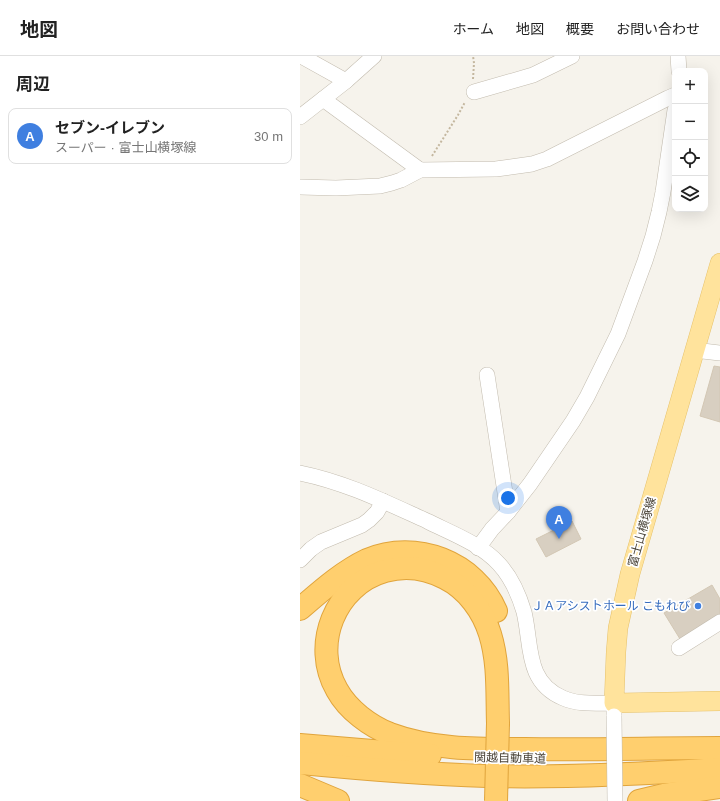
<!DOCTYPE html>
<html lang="ja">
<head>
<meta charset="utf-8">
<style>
	body { margin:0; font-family:Arial,"Noto Sans JP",sans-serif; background:#f2f2f2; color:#222 }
	.controls { position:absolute; right:12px; top:12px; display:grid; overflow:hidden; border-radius:8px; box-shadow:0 4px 16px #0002 }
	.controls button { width:36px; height:36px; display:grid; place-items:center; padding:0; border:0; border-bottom:1px solid #e0e0e0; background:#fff; color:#222; font:20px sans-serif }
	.you { position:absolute; left:208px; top:442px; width:14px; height:14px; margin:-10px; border:3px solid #fff; border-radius:50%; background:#1a73e8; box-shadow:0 0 0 6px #1a73e833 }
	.badge { display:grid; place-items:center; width:26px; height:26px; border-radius:50%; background:#7c3aed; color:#fff; font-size:13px; font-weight:700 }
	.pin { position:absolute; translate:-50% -33px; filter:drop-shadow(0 1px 2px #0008) }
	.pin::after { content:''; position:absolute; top:21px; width:14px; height:12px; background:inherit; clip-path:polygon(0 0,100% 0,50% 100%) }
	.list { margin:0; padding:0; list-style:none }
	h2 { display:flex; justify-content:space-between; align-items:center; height:52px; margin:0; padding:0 16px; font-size:17px }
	h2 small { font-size:13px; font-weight:400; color:#767676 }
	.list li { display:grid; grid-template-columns:26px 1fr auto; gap:12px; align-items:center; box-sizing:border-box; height:56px; margin:0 8px 8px; padding:0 8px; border:1px solid #e0e0e0; border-radius:8px }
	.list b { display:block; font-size:15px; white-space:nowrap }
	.list p { margin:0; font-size:13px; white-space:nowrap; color:#767676 }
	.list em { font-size:13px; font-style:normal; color:#767676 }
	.icon { flex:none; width:22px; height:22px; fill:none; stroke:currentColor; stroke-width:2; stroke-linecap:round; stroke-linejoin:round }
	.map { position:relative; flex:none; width:420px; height:745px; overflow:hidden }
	header { display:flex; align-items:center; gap:24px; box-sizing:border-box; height:56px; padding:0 20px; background:#fff; border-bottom:1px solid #e0e0e0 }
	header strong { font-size:19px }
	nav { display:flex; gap:22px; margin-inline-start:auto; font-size:14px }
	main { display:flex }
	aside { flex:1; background:#fff }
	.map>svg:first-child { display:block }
	.building { fill:#d8cfc1; stroke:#d3c7b4 }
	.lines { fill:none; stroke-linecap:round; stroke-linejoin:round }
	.minor-casing { stroke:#c2bbae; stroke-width:16 }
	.major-casing { stroke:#e6c16a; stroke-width:20 }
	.highway-casing { stroke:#e0a43c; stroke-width:24 }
	.path { stroke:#c4b79f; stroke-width:2; stroke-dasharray:2 2; stroke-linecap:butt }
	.minor { stroke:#fff; stroke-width:15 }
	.major { stroke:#ffe39c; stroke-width:19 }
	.highway { stroke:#ffcf6e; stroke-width:22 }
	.minor-bridge-casing { stroke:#c2bbae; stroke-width:16; stroke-linecap:butt }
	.highway-bridge-casing { stroke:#e0a43c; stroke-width:24; stroke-linecap:butt }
	.minor-bridge { stroke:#fff; stroke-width:15 }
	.highway-bridge { stroke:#ffcf6e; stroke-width:22 }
	.shop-dot { fill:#3f7fe0; stroke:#fff; stroke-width:1.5 }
	.labels { text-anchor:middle; stroke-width:3.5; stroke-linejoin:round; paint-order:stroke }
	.street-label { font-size:12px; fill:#4b4439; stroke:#fff }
	.shop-label { font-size:12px; fill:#366cbe; stroke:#fff; text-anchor:end }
</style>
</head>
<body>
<header>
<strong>地図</strong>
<nav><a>ホーム</a><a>地図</a><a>概要</a><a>お問い合わせ</a></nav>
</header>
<main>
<aside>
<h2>周辺<small></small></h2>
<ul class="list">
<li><span class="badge" style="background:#3f7fe0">A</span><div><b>セブン-イレブン</b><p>スーパー · 富士山横塚線</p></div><em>30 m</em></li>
</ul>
</aside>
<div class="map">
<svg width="420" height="745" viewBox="0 0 420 745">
	<rect width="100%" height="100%" fill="#f6f3ec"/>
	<g class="building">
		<path d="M414 310 420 311V366L400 360Z"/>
		<path d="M272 465 281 483 246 501 236 483Z"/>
		<path d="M412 529 420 543V559L380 583 364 557Z"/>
	</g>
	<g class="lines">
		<g class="minor-casing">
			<g id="minor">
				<path d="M378 0 379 15"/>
				<path d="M46 25 74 0"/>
				<path d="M174 36 233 19 272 0"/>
				<path d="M23 43 120 114"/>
				<path d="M0 61 46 25 1 0"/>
				<path d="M0 131 36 132 80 130 92 127 101 124 120 114 196 113 232 108 247 103 368 42 375 39"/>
				<path d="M394 294 420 297"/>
				<path d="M187 319 208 456"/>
				<path d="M0 417C45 426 85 446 127 465 151 477 181 488 199 508 211 521 219 539 224 556 232 589 225 626 263 642 279 649 297 647 314 647V658"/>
				<path d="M178 492 192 473 208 456 230 428 273 365 287 341 318 278 345 205 353 180 359 156 363 136 375 54"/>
				<path d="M0 504 11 493 21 486 62 469 69 464 77 456 83 445"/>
				<path d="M379 592 420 566"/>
			</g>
		</g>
		<g class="major-casing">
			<path id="major" d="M420 207 330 518 318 572 316 596 314 647 420 645"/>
		</g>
		<g class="highway-casing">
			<g id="highway">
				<path d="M0 553C21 535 42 516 67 504 116 483 175 506 196 555"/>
				<path d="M198 667C197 637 199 607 190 578 183 555 167 533 145 522 126 512 106 509 85 515 35 529 11 589 37 634 48 654 70 670 90 678 133 694 180 693 225 693 290 694 355 692 420 692"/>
				<path d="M0 689 97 697 130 699"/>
				<path d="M0 707C62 713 125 718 187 720 265 722 343 718 420 713"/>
				<path d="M0 729 38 745"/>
				<path d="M339 745 364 739 420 731"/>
			</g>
		</g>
		<g class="path">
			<path d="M173 23 174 7 173 0"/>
			<path d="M132 100 158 59 165 46"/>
		</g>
		<use href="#minor" class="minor"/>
		<use href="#major" class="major"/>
		<use href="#highway" class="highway"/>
		<g class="minor-bridge-casing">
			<path id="minor-bridge" d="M314 660 315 745"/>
		</g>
		<g class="highway-bridge-casing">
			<path id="highway-bridge" d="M196 745 198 667"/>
		</g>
		<use href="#minor-bridge" class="minor-bridge"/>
		<use href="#highway-bridge" class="highway-bridge"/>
	</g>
	<circle class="shop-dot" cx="398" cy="550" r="4"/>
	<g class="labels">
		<g class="street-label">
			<text transform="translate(342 476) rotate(-74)" y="4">富士山横塚線</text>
			<text transform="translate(210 702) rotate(1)" y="4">関越自動車道</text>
		</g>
		<g class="shop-label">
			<text x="390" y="554">ＪＡアシストホール こもれび</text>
		</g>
	</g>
</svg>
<div class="controls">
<button>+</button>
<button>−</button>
<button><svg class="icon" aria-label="locate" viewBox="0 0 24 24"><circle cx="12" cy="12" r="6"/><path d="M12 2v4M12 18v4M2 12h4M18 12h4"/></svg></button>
<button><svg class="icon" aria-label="layers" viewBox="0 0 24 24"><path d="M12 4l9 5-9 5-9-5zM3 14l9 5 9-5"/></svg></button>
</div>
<div class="you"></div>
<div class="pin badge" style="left:259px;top:483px;background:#3f7fe0">A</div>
</div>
</main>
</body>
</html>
